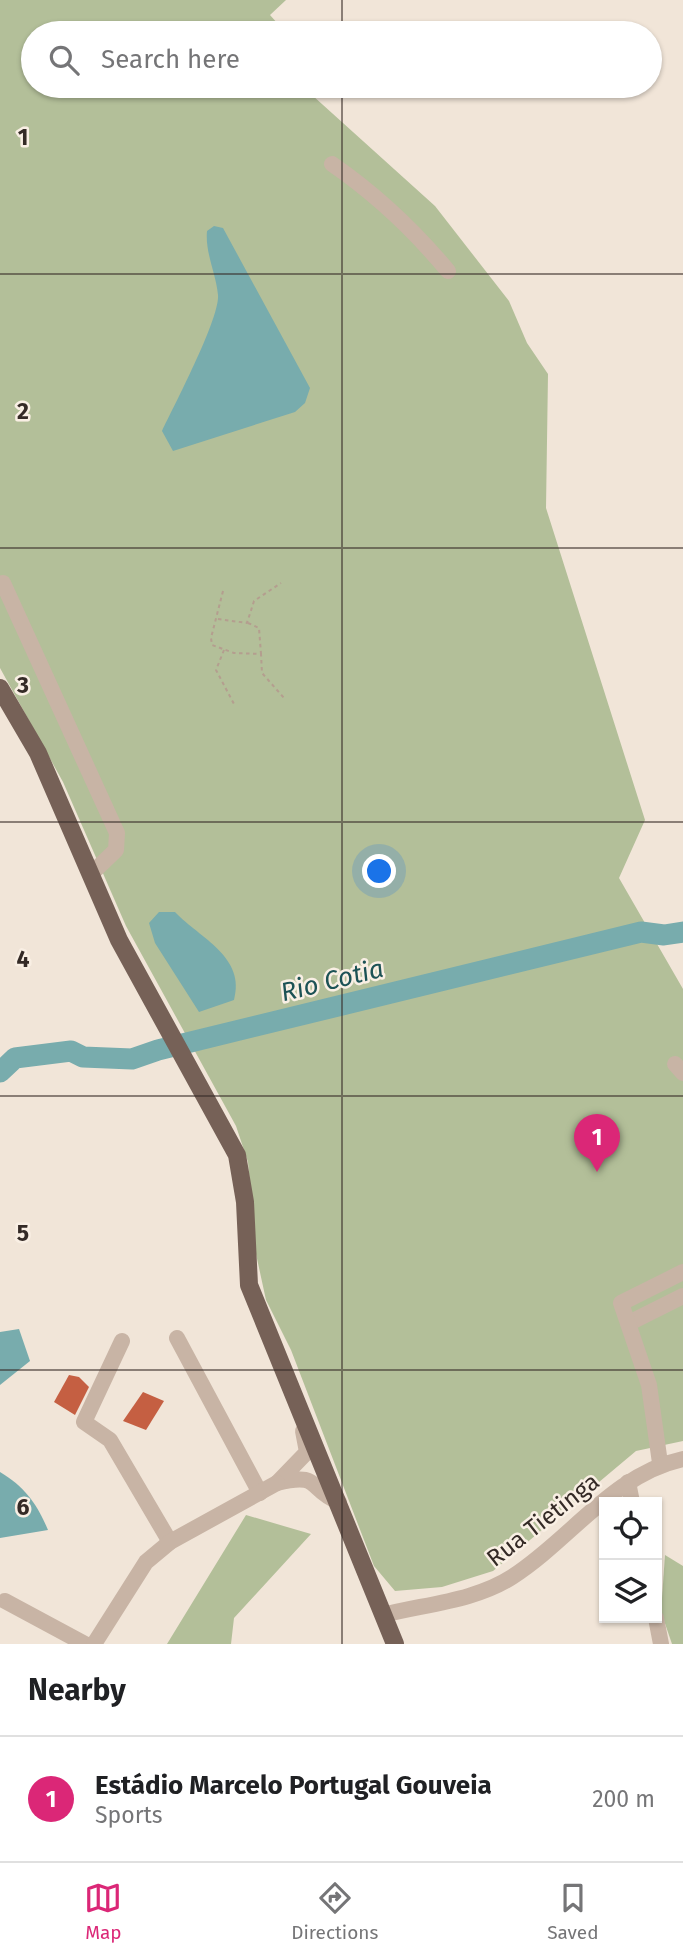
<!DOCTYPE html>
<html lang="en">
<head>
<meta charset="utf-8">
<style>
	body { margin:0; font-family:"Fira Sans",sans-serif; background:#f2f2f2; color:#202124 }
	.controls { position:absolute; right:21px; bottom:21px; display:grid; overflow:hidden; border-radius:0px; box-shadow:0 2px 5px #0004 }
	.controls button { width:63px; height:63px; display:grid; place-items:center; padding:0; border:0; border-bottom:2px solid #e0e0e0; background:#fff; color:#202124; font:35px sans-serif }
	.you { position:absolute; left:380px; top:872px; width:24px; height:24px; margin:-18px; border:5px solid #fff; border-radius:50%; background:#1a73e8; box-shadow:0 0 0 10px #1a73e833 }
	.badge { display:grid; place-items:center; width:46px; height:46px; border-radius:50%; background:#db2777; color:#fff; font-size:23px; font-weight:700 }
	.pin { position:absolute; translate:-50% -58px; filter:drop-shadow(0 2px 4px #0008) }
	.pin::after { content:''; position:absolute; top:37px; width:24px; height:21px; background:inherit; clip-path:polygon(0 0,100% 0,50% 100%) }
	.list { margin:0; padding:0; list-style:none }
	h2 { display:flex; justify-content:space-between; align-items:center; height:91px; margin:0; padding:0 28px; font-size:30px }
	h2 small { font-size:23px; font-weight:400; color:#757577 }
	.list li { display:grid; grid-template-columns:46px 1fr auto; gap:21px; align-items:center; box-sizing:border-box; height:126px; padding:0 28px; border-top:2px solid #e0e0e0 }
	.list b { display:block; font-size:26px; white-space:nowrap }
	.list p { margin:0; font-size:23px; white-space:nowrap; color:#757577 }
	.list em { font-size:23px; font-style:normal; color:#757577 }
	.icon { flex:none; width:38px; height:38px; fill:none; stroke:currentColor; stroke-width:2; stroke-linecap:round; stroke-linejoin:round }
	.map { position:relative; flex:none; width:683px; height:1644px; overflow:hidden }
	.search { position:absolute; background:#fff; box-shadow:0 2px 5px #0004; left:21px; right:21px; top:21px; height:77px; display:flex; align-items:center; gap:18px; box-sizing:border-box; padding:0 24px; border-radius:38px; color:#757577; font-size:26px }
	.sheet { height:217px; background:#fff }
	nav { display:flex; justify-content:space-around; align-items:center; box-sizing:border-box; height:98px; border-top:2px solid #e0e0e0; background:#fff; font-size:19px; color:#757577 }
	nav a { display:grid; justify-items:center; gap:4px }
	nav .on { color:#db2777 }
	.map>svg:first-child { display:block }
	.green { fill:#b3bf99 }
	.water { fill:#78acad }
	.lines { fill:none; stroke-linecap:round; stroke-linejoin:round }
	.river { stroke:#78acad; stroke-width:21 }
	.building { fill:#c55f42 }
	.path { stroke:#b49e8f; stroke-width:2; stroke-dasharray:3.5 3.5; stroke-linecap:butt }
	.minor { stroke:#c8b4a5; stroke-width:16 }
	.major { stroke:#766157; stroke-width:18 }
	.grid { fill:none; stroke:#342a26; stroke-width:2; stroke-opacity:0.55 }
	.labels { text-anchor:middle; stroke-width:5; stroke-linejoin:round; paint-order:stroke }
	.street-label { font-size:24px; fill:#342a26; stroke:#f9efe4 }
	.water-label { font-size:26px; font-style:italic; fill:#1c5255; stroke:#f9efe4 }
	.grid-label { font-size:23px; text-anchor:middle; font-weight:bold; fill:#342a26; stroke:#f9efe4; stroke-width:5; stroke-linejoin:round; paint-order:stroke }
</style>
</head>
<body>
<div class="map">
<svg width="683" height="1644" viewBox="0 0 683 1644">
	<rect width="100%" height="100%" fill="#f1e5d8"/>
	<g class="green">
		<path d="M0 0H286L270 15 286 33H33V86H302L435 206 509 301 527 343 548 374 546 508 645 820 619 878 683 989V1441L636 1451 493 1571 442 1587 395 1591 374 1566 291 1350 266 1300 256 1254 248 1162 236 1126 126 926 63 782 0 668Z"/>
		<path d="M246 1515 311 1534 234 1618 231 1644H167Z"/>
		<path d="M665 1555 683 1566V1644H672L661 1612Z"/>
	</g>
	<g class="water">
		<path d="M214 226 223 228 310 388 305 403 295 412 173 451 162 431C174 406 220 318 218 295 216 273 205 253 207 231Z"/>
		<path d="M159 912H175C201 939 246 957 234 1000L199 1012 155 943 149 923Z"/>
		<path d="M19 1329 30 1361 0 1385V1332Z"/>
		<path d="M0 1472C25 1487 37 1504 48 1530L0 1538Z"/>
	</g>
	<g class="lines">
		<path class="river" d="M0 1072 15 1058 71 1051 83 1057 132 1059 158 1050 641 932 664 935 683 932"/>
	</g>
	<g class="building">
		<path d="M69 1375 79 1377 89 1387 75 1415 54 1402Z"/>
		<path d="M143 1392 164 1401 146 1430 123 1421Z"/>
	</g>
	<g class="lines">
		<g class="path">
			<path d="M223 591 211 638 212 645 234 653 261 654 262 673 284 698"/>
			<path d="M218 619 247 623 254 601 281 583"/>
			<path d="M248 623 259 628 261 654"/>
			<path d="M224 650 216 670 234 704"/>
		</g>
		<g class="minor">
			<path d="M332 164C377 195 413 229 448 271"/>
			<path d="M3 583 117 833 116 850 91 874"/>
			<path d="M675 1064 683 1073"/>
			<path d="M629 1323 683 1296"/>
			<path d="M177 1338 260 1493"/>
			<path d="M122 1341 84 1422 110 1440 170 1542"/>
			<path d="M303 1431 307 1452 277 1483C322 1472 307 1489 339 1502"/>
			<path d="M660 1463 649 1385 621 1303 683 1272"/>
			<path d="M628 1482 632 1502"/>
			<path d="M5 1601 85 1644"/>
			<path d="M383 1615C426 1604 475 1601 512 1577 570 1540 613 1474 683 1459"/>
			<path d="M656 1618 661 1644"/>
			<path d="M94 1644 146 1562 170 1542 277 1483"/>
		</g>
		<path class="major" d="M0 688 38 753 119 940 237 1155 245 1202 249 1285 395 1644"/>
	</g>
	<path class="grid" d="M342 0V33M342 86V1644M0 274H683M0 548H683M0 822H683M0 1096H683M0 1370H683"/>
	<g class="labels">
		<g class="street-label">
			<text transform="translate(543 1520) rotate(-38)" y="8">Rua Tietinga</text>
		</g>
		<g class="water-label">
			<text transform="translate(332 980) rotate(-14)" y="9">Rio Cotia</text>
		</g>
	</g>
	<g class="grid-label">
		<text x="23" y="145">1</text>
		<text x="23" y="419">2</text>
		<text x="23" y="693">3</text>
		<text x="23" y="967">4</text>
		<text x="23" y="1241">5</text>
		<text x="23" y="1515">6</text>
	</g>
</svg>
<div class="controls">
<button><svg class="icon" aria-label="locate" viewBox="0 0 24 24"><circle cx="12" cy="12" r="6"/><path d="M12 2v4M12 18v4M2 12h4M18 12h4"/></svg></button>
<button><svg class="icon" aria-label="layers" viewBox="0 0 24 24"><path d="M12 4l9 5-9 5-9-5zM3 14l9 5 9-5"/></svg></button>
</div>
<div class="you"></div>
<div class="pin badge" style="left:597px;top:1172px">1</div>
<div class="search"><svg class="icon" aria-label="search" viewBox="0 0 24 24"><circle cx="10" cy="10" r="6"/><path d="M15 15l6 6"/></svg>Search here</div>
</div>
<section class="sheet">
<h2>Nearby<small></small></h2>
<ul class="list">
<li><span class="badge">1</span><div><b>Estádio Marcelo Portugal Gouveia</b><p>Sports</p></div><em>200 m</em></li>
</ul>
</section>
<nav>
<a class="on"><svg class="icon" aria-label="map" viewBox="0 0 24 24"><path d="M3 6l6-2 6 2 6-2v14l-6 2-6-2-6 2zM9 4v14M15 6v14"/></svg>Map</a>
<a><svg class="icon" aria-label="directions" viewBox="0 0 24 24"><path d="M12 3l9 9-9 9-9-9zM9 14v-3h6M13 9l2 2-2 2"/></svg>Directions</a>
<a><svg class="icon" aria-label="saved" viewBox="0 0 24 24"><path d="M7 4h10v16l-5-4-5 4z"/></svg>Saved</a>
</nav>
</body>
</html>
